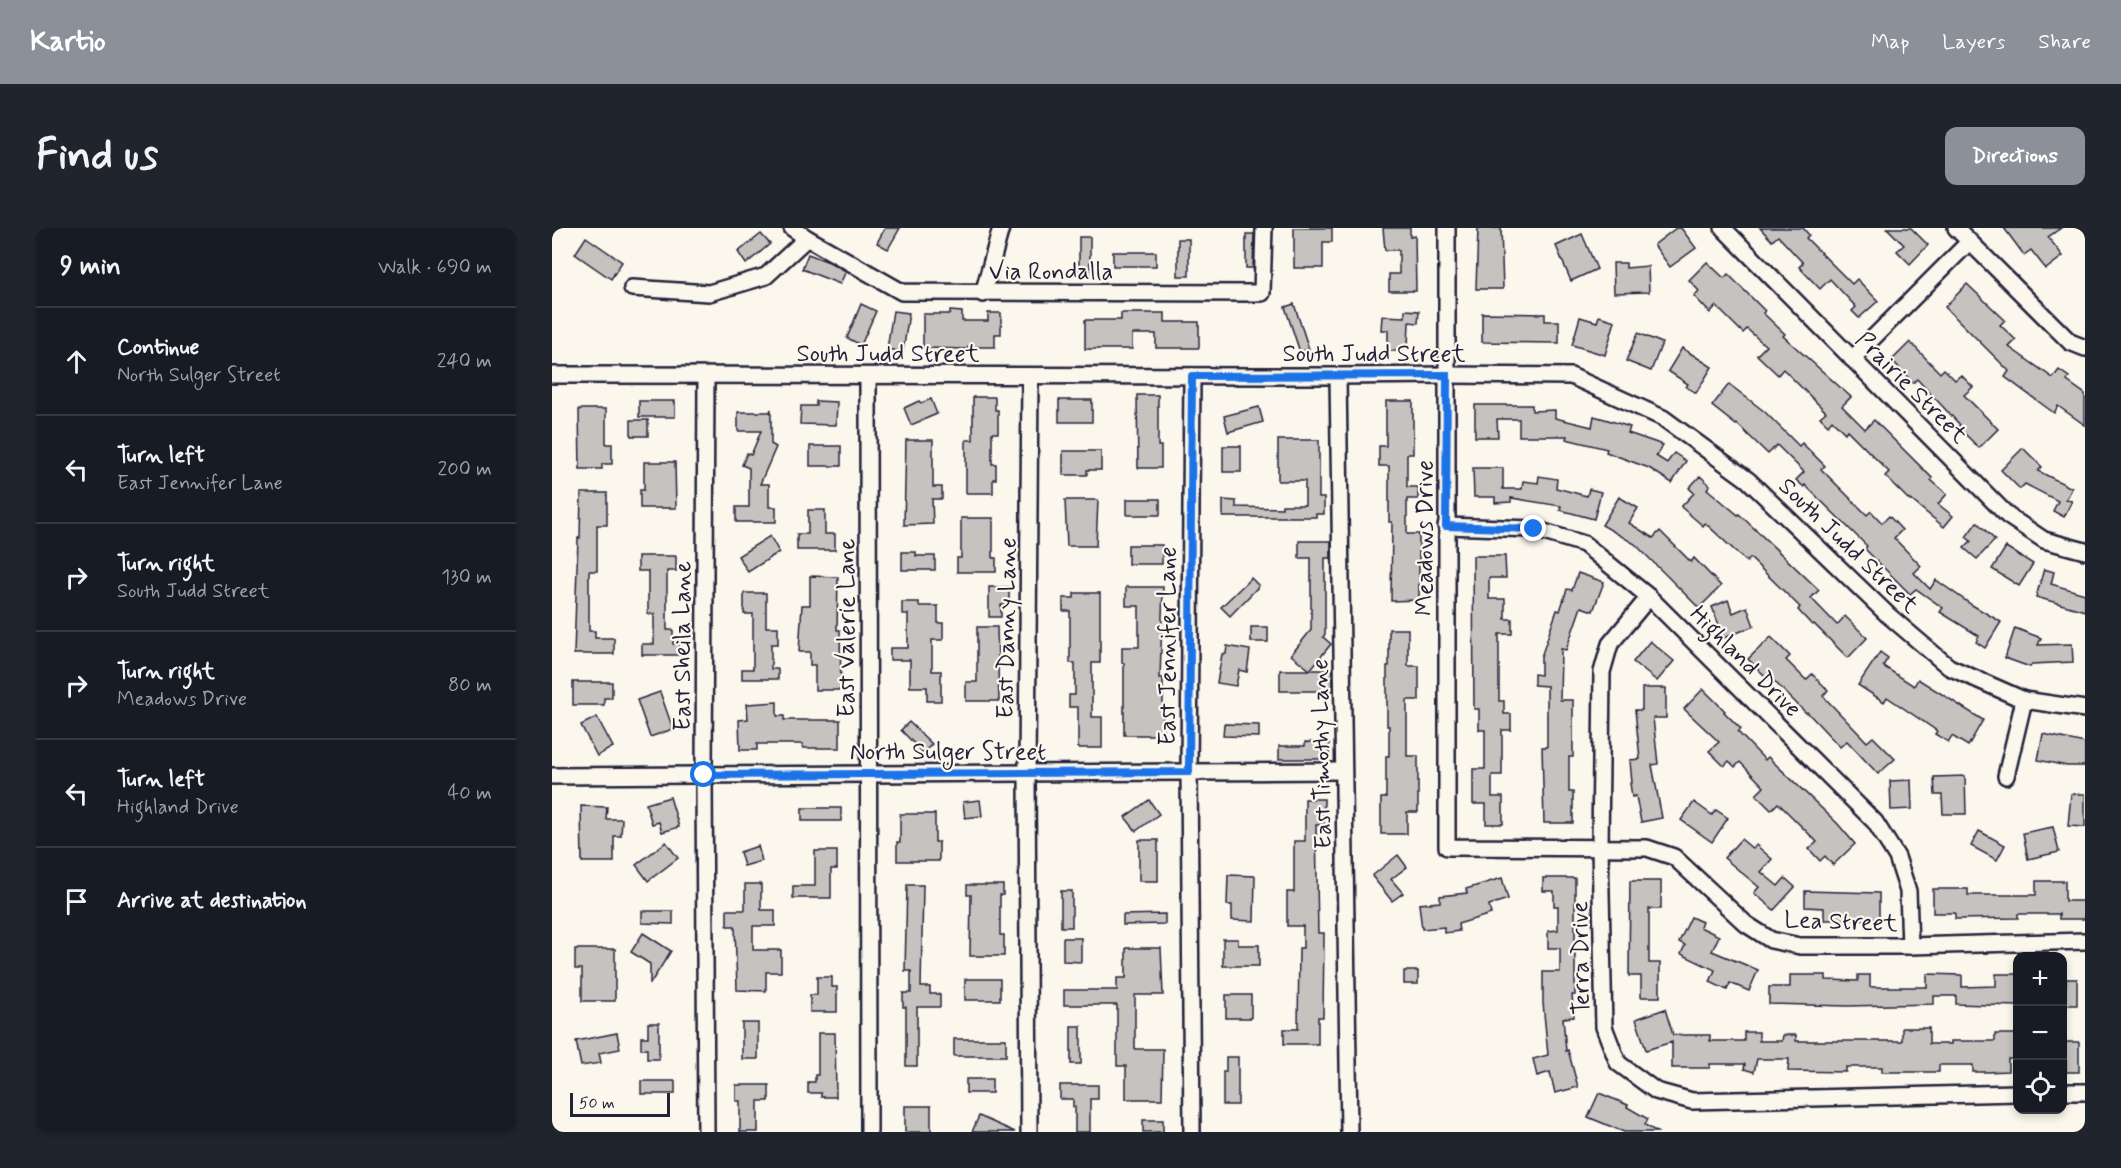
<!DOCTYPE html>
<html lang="en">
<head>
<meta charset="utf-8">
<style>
	body { margin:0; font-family:Mynerve,sans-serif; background:#20242c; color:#f1f3f6 }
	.controls { position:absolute; right:18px; bottom:18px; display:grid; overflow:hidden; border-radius:12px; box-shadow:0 3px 9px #0003 }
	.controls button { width:54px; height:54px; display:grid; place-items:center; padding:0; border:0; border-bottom:2px solid #363941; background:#171b24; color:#f1f3f6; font:30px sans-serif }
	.scale { position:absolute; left:18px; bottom:15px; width:100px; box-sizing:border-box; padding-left:6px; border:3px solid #22223b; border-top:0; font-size:16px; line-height:21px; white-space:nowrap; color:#22223b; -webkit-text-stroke:4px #fbf7ec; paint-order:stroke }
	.stop { position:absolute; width:18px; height:18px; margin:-14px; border:4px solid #1a73e8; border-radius:50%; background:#fff }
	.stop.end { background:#1a73e8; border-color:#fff; box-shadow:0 2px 6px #0008 }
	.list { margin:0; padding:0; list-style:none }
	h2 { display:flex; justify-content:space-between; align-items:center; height:78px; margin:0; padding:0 24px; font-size:26px }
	h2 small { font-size:20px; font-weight:400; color:#9ea1a6 }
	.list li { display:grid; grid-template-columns:39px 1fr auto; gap:18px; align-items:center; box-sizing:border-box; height:108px; padding:0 24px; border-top:2px solid #363941 }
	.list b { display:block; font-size:22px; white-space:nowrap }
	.list p { margin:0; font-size:20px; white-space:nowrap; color:#9ea1a6 }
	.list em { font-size:20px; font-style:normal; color:#9ea1a6 }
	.icon { flex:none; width:33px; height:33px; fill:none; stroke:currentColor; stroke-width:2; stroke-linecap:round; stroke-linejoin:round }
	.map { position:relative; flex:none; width:1533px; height:904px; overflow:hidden; border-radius:12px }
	header { display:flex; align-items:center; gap:36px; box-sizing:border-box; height:84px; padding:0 30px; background:#8c9099; color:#fff }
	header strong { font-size:28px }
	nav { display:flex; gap:33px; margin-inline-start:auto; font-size:21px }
	.intro { display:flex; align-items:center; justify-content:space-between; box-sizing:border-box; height:144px; padding:0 36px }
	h1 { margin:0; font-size:42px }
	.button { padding:15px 27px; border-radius:12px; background:#8c9099; color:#fff; font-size:21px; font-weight:700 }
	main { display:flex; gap:36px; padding:0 36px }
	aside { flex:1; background:#171b24; border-radius:12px; box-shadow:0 3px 9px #0003 }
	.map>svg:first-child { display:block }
	.building { fill:#c6c2c0; stroke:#22223b; stroke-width:1.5 }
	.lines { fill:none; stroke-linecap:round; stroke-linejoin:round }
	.minor-casing { stroke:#22223b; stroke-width:20 }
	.minor { stroke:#fbf7ec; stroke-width:15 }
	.route { stroke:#1a73e8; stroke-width:8 }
	.labels { text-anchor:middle; stroke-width:4.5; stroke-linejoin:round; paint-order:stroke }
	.street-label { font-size:24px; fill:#22223b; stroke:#fbf7ec }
</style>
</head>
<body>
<header>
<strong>Kartio</strong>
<nav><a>Map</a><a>Layers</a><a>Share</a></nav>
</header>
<div class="intro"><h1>Find us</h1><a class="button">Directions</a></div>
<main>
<aside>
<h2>9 min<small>Walk · 690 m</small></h2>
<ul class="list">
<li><svg class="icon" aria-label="ahead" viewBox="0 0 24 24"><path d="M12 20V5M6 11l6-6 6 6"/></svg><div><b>Continue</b><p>North Sulger Street</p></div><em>240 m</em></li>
<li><svg class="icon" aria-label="left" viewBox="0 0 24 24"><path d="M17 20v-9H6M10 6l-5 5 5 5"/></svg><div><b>Turn left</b><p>East Jennifer Lane</p></div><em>200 m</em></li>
<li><svg class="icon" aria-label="right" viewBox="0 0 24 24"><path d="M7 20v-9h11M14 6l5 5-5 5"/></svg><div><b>Turn right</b><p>South Judd Street</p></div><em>130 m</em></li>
<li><svg class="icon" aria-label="right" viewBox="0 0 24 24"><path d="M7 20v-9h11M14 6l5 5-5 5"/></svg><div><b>Turn right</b><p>Meadows Drive</p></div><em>80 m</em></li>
<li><svg class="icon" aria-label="left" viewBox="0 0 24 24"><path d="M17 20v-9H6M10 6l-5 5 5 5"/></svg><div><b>Turn left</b><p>Highland Drive</p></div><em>40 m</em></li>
<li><svg class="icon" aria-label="arrive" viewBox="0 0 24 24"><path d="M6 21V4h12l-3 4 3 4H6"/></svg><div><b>Arrive at destination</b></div></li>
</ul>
</aside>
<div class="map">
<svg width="1533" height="904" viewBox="0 0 1533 904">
	<rect width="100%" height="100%" fill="#fbf7ec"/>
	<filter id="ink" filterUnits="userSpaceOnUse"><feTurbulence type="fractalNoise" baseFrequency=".0167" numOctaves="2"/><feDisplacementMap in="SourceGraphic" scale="12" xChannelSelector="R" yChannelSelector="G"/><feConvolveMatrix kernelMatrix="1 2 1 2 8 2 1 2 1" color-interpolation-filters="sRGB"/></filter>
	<g filter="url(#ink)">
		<g class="building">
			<path d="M333 0H348L336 21 325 15Z"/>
			<path d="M742 0H780V14H771V40H742Z"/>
			<path d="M831 0H858V9L863 8 864 63H837V46H847V22H833Z"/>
			<path d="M926 0H949L951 61H924Z"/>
			<path d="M1124 0H1129L1144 20 1118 39 1102 17Z"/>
			<path d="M1208 0H1251L1257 7 1254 10 1300 56 1305 51 1326 73 1307 90 1300 83 1304 79 1278 51 1268 61 1247 39 1251 35 1226 8 1220 13Z"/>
			<path d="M1335 0H1359L1376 17 1358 36 1345 23 1352 17Z"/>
			<path d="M1452 0H1509L1496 9 1511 28 1494 41 1479 22 1472 27Z"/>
			<path d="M209 6 218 16 194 36 186 24Z"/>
			<path d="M694 6H702L701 40H694Z"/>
			<path d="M1030 6 1045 41 1019 53 1004 18Z"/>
			<path d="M34 9 70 34 59 51 23 26Z"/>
			<rect x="527" y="9" width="11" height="36"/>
			<rect x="626" y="11" width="11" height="37"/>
			<rect x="561" y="24" width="43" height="14"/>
			<path d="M256 26 277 34 294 43 288 56 250 41Z"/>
			<path d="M1155 34 1172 50 1176 46 1213 83 1211 85 1233 106 1231 108 1299 169 1290 178 1313 201 1322 192 1380 250 1379 252 1395 266 1386 276 1401 288 1392 299 1359 272 1358 273 1333 248 1337 244 1295 202 1293 205 1280 192 1276 197 1268 189 1274 184 1231 141 1226 147 1205 127 1214 118 1195 101 1191 105 1164 78 1158 85 1142 68 1147 63 1137 52Z"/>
			<path d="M1061 35H1074V40L1096 38 1097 64 1062 65Z"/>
			<path d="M1415 56 1453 92 1448 97 1464 112 1457 119 1501 150 1507 142 1517 149 1515 153 1533 166V197L1506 178 1502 185 1453 149 1457 143 1393 79Z"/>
			<path d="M309 76 324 83 309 117 295 110Z"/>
			<path d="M742 76 757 121 748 124 733 79Z"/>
			<path d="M853 82 867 83 866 95 857 94 856 118H849V123H836V102H829L830 88 853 89Z"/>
			<path d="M341 83 357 85 351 124 335 121Z"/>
			<path d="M398 83 410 84V93H436V85H449V106H443V119H416V121L371 120V86H398Z"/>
			<path d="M569 85H613V94H647V120H604V106H580V121H533V92H569Z"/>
			<path d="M930 85 993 86V93H1007V115L930 114Z"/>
			<path d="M1047 88 1063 93 1053 127 1020 117 1028 89 1045 94Z"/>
			<path d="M1086 105 1110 115 1099 143 1074 133Z"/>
			<path d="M1358 114 1388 145 1392 141 1403 152 1409 147 1421 159 1412 167 1446 201 1427 220 1406 199 1408 197 1365 151 1361 155 1340 132Z"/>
			<path d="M1130 120 1160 139 1144 165 1134 159 1136 156 1116 143Z"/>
			<path d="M1177 156 1213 184 1247 218 1250 215 1273 238 1269 241 1315 287 1319 283 1330 295 1337 288 1350 302 1342 310 1369 338 1362 345 1378 361 1384 352 1420 377 1449 394 1433 420 1424 414 1427 408 1388 384 1391 380 1364 361 1358 366 1313 321 1315 318 1253 257 1252 259 1244 252 1252 244 1225 217 1216 226 1185 196 1184 197 1160 178Z"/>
			<path d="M585 167H606V218H609V240H586Z"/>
			<path d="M421 169H443V182H446V205H440V236H444V251H441V265H414V212H421Z"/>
			<path d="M379 171 385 186 359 197 352 180 367 173 369 175Z"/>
			<rect x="507" y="172" width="33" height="22"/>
			<rect x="87" y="173" width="36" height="16"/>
			<path d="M264 173 285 174 284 197 248 196 249 178H264Z"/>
			<path d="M834 173H861V226H855V259H866V271H855V306H867V372L839 373 840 294H837V238H827V218H834Z"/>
			<path d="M923 177H980V183L1003 182V190L1040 199 1042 188 1056 192 1078 199 1076 205 1111 217 1104 228 1115 235 1122 225 1134 233 1120 255 1097 240 1054 224 1055 221 1014 211 1015 208H967V191H945L946 209H923Z"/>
			<path d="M707 179 711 194 676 204 672 188Z"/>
			<path d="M27 181H54V216H60V236H50V241H28Z"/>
			<path d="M219 181V216L224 219 208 256H217V279H224V294H184V279H197V240L190 237 195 225 199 227 209 203H186V184H218Z"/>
			<rect x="79" y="192" width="17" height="16"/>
			<path d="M354 212H381V259H390V271H380L381 296 352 297Z"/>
			<path d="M726 212H767V270H772V286H764V289H671V272L684 273V279L730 280V277H753V253H726Z"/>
			<rect x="258" y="218" width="31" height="20"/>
			<rect x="671" y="218" width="18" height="26"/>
			<path d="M1471 220 1490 239 1486 243 1520 260 1514 272 1520 273 1512 289 1501 283 1506 273 1473 256 1468 261 1449 242Z"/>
			<path d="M511 223H549V242H535V247H511Z"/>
			<path d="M92 234H123L124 280H88V262H92Z"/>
			<path d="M921 240H951V261H970L971 253 986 255 987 248 1005 251 1004 260 1035 268 1037 261 1049 264 1042 291 1008 282 1009 278 959 270V274L943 275V269H922Z"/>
			<path d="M1148 248 1158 257 1155 261 1186 287 1187 286 1267 362 1259 370 1285 397 1293 388 1315 410 1296 430 1262 396 1260 397 1246 382 1248 379 1198 330 1195 334 1153 295 1151 298 1129 279 1142 265 1137 260Z"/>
			<path d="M29 265H55V297H45V343H37V403H43V410H62V426H22L26 310H28Z"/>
			<path d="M1067 269 1086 280 1077 295 1101 310 1108 303 1139 334 1142 330 1169 358 1147 380 1083 316 1050 297Z"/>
			<rect x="575" y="271" width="33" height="16"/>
			<path d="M513 272H546L544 318H515Z"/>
			<path d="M256 282H273V306H283V322H245V306H256Z"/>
			<path d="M409 290H441V330H444V344H405V330H409Z"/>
			<path d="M1425 294 1443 312 1425 331 1412 320 1419 313 1414 309Z"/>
			<path d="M218 308 227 324 196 344 186 328Z"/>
			<path d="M747 313H779V330H773V406L771 409 779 416 758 442 739 427 759 402V330H747Z"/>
			<rect x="576" y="317" width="34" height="19"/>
			<path d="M1454 319 1481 336 1467 358 1440 341Z"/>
			<path d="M350 324H364V328H383V342H350Z"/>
			<path d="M86 328H124V343H115V402H121V416H127V427H90V416H102V386H96V343H86Z"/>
			<path d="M921 328H953L954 350H937V371H953V391H960V406H947V473H952V486H959V502H950V547H940V569H951V596H934V576H921V541H933V502H927V481H922Z"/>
			<path d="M1492 341 1502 344 1499 356 1533 366V383L1484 369Z"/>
			<path d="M1026 345 1052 354 1041 383 1029 379 1014 422 1009 421 1008 472H1021V529H1017V564H1021V595H992L990 519H995V458L982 457V446L989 447V429L1005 382 1008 383 1015 361 1020 362Z"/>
			<path d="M258 348 286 349 285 402H288L289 462H263V437H258V424H247L250 377H258Z"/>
			<path d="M699 350 707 358 678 388 669 379Z"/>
			<path d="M437 359H457V377H449V389H437Z"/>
			<path d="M574 359H611L608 450H611V507H572V435H570V419H587V378H574Z"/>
			<path d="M192 365H214V399H226V416H219V441H226V451H190V441H201V386H192Z"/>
			<path d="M522 365H548V435H540V489H550V520H526V479H517V467H523V435H518V383H511V370H522Z"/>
			<path d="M1176 372 1181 385 1195 379 1202 398 1172 410 1160 379Z"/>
			<path d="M350 374H367V378H386V395H391V412H380V443H389V473H375V459H358V432H338V420H356V386H350Z"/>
			<path d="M425 399H445L447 473H414V454H425Z"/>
			<rect x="699" y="399" width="17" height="15"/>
			<path d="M1463 400 1489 410 1486 417 1520 416 1521 434 1480 436 1478 439 1453 430Z"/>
			<path d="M837 401H856V438H867V472H855V528H866V584H855V606H829V570H834V528H837V498H835V438H837Z"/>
			<path d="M1219 409 1238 428 1234 432 1254 452 1260 446 1276 462 1271 468 1315 514 1321 509 1343 531 1326 546 1295 513 1288 519 1255 484 1254 485 1218 449 1216 451 1196 431Z"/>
			<path d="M1098 413 1122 433 1105 453 1081 434Z"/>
			<path d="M675 418 698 422 695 444 687 442 684 458 665 455 670 426H674Z"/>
			<path d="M1328 424 1336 430 1331 438 1362 458 1366 451 1431 492 1416 518 1400 508 1396 514 1383 506 1385 503 1335 469 1332 474 1306 457Z"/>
			<rect x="728" y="442" width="53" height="21"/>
			<path d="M21 454H60V470H52V477H21Z"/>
			<path d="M1090 460H1114V490H1101L1106 536 1100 537 1110 590 1089 594 1084 568 1080 569 1078 555H1080L1078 532 1088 531 1083 482H1090Z"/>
			<path d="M1151 461 1173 483 1172 484 1189 501 1186 504 1213 532 1216 529 1285 595 1303 616 1281 637 1273 628 1268 633 1257 621 1265 614 1226 575 1219 582 1204 567 1212 559 1188 534 1183 539 1177 533 1172 538 1157 523 1167 514 1132 481Z"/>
			<path d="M108 464 121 501 98 509 85 472Z"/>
			<path d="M225 474V488H232V492H288V520H251V516H205V522H188L187 492 196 491 195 476Z"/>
			<path d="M45 489 61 519 45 528 29 497Z"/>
			<path d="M357 494 380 516 371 525 349 502Z"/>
			<path d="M672 496 707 497V509L671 508Z"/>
			<path d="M1491 506 1533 515V538H1515L1486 532Z"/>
			<path d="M753 514 777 515V531H727V518H753Z"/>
			<path d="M1413 548 1414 586H1391L1390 567H1383L1382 549Z"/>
			<path d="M1359 552 1360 581 1339 582 1338 553Z"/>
			<path d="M1519 566H1533V599L1516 598Z"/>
			<path d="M118 569 127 599 110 604 107 594 100 596 94 576Z"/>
			<path d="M753 571H772V597H764L766 705H772L771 789H766V816H732V801H746L747 720H751V698H735V664H742V613H753Z"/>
			<path d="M428 572 430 588 413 590 411 574Z"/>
			<path d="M597 572 607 586 584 603 573 589Z"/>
			<path d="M1142 574 1160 587 1164 582 1176 590 1160 614 1129 592Z"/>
			<path d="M29 578 55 579 54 591H70L69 608H62V634H30Z"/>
			<rect x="250" y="580" width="39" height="13"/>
			<path d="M348 586H383V614H387V633H345V614H348Z"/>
			<path d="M1501 599 1507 624 1476 631 1471 605Z"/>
			<path d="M1427 603 1453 617 1445 632 1419 618Z"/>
			<path d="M1189 611 1201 621 1204 617 1220 631 1209 644 1226 658 1233 650 1243 659 1222 682 1202 665 1207 659 1172 630Z"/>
			<rect x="587" y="612" width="19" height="41"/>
			<path d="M114 614 126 630 96 653 84 637Z"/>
			<path d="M206 618 210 633 192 638 188 624Z"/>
			<path d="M263 623H285V641H279V670H241V658H263Z"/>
			<path d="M846 627 855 639 839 651 851 665 840 673 820 648Z"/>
			<path d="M676 647 703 648 702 693 680 692V677H675Z"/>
			<path d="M950 650 956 671 937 677 939 686 906 696 907 703 892 705V699L870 701 867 676 888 674V668L915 665 914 661Z"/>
			<path d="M991 650H1023V767H1020L1022 789 1011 790 1014 823 1016 822 1026 859 1003 865 998 844 985 848 981 831 996 827 991 775V744H1008V720H996V703L1006 702V678H1002V663H991Z"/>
			<path d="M1078 653H1109V681H1097V735H1108V769H1089V748H1077Z"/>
			<path d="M1484 653H1513V673H1533V691H1507V686H1466V690L1403 691V685H1381V661H1416V667H1484Z"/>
			<path d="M193 656H209V682H223V698H201V722H229V744H214V763L185 762 183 698H175V682H193Z"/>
			<path d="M355 657H371L369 759H378V766H388V779H365V838H354V779H351V765H359V743H353Z"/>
			<path d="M415 657H451V667H448V707H452V728H418L419 667H415Z"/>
			<rect x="509" y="663" width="11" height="36"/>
			<path d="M1253 663 1327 665V691L1272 692V680L1253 679Z"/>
			<path d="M90 683H121V696L90 695Z"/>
			<path d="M613 686V696L571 697V687Z"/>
			<path d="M1139 689 1150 694 1148 699 1167 708 1160 723 1206 742 1197 763 1178 755 1175 762 1158 754 1163 742 1129 726 1133 717 1127 714Z"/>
			<path d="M91 705 119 723 98 756V736L79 724Z"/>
			<path d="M511 710H529V734L511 733Z"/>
			<path d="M671 711H686V717H707V738H671Z"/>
			<path d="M574 720H609L611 767H583V821H611L610 871H574V838H565V777H512V762H565V750H574Z"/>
			<path d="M23 721H63V773H30V741H23Z"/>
			<rect x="852" y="743" width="14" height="13"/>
			<path d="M1375 746 1410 747V759L1444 758V746H1466V778L1404 776V768H1382V776L1295 778 1217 776V759H1238V747H1274V752L1306 753V747H1318V759H1375Z"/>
			<path d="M265 749H280V759H285V784H258V767H265Z"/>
			<rect x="413" y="751" width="35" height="21"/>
			<path d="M1514 751H1525V777H1510V758H1514Z"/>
			<rect x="674" y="767" width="25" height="23"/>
			<path d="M1113 781 1121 807H1158V813H1192V804H1207V813H1230L1231 807H1244V813H1350V800H1377V816H1399V813H1443V806H1466V831H1456V843L1434 844H1421V837H1387V844H1330V839H1294V844L1236 843 1237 831H1205L1202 844 1192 841 1193 836H1158V840H1120V814L1094 822 1084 791Z"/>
			<path d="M96 795H107V831H95V821H89V809H96Z"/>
			<rect x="190" y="795" width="16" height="36"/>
			<rect x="519" y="798" width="10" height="38"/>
			<path d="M65 805 68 821 47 825 49 835 29 838 24 813Z"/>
			<path d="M266 805H283L284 869H269V865H256V854H263V847H266Z"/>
			<rect x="402" y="811" width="52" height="17"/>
			<path d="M1510 814H1527V844H1514V833H1510Z"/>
			<path d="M674 829H686V877H671V844H674Z"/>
			<rect x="414" y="851" width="26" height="14"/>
			<rect x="89" y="853" width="34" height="13"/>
			<path d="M184 857H217V873H206V904H188V873H184Z"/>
			<path d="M508 857H546V871H538V904H523V879H521V871H508Z"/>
			<path d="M1047 865 1076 877 1075 879 1096 891 1093 897 1105 904H1072L1036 889Z"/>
			<rect x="353" y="878" width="26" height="26"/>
			<path d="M427 888 463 904H420Z"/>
			<rect x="591" y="892" width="20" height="12"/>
		</g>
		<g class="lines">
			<g class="minor-casing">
				<g id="minor">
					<path d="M240 0 255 10 350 64 710 65 712 0"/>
					<path d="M895 0V619L1095 620 1122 629 1194 696 1219 712 1248 718H1358L1533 713"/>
					<path d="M1171 0 1456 288 1492 312 1533 323"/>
					<path d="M1404 0 1518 114 1533 120"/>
					<path d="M80 60 157 65 214 48 255 10"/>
					<path d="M431 66 449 0"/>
					<path d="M1300 131 1417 14"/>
					<path d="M0 147 786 148 895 147 1019 148 1111 190 1196 252 1336 387 1397 439 1472 472 1533 481"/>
					<path d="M316 148 317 904"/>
					<path d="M640 148 637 544 640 904"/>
					<path d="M786 148 797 904"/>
					<path d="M894 298 982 301 1032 316 1097 369 1323 594 1345 629 1356 663 1358 718"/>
					<path d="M1097 369 1058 416 1050 444 1048 620 1052 799 1066 835 1104 863 1140 873 1466 865"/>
					<path d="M0 548 791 543"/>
					<path d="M1454 548 1472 472"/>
					<path d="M1510 864H1533"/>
					<path d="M154 904 152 547 154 148"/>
					<path d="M477 904 475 545 478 148"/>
				</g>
			</g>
			<use href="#minor" class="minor"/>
		</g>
	</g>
	<g class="lines" filter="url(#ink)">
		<path class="route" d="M152 547 637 544 640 148 895 147 894 298 982 301"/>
	</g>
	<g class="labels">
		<g class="street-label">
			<text x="499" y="51">Via Rondalla</text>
			<text x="336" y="133">South Judd Street</text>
			<text x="822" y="133">South Judd Street</text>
			<text transform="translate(1360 159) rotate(45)" y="8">Prairie Street</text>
			<text transform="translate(872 310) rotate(-90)" y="8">Meadows Drive</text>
			<text transform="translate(1297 317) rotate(44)" y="8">South Judd Street</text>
			<text transform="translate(294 400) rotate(-90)" y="8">East Valerie Lane</text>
			<text transform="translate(454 400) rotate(-89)" y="8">East Danny Lane</text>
			<text transform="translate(130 418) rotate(-90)" y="8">East Sheila Lane</text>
			<text transform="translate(615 418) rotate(-90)" y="8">East Jennifer Lane</text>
			<text transform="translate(1194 433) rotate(45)" y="8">Highland Drive</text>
			<text x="396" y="531">North Sulger Street</text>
			<text transform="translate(769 526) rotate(-91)" y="8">East Timothy Lane</text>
			<text transform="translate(1289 693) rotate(2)" y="8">Lea Street</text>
			<text transform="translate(1028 730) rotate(-91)" y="8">Terra Drive</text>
		</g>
	</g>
</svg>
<div class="controls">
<button>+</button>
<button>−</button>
<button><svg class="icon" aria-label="locate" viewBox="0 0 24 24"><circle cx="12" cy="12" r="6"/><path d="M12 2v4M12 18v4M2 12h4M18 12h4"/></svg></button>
</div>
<div class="scale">50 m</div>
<div class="stop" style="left:152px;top:547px"></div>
<div class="stop end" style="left:982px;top:301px"></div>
</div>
</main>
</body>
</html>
